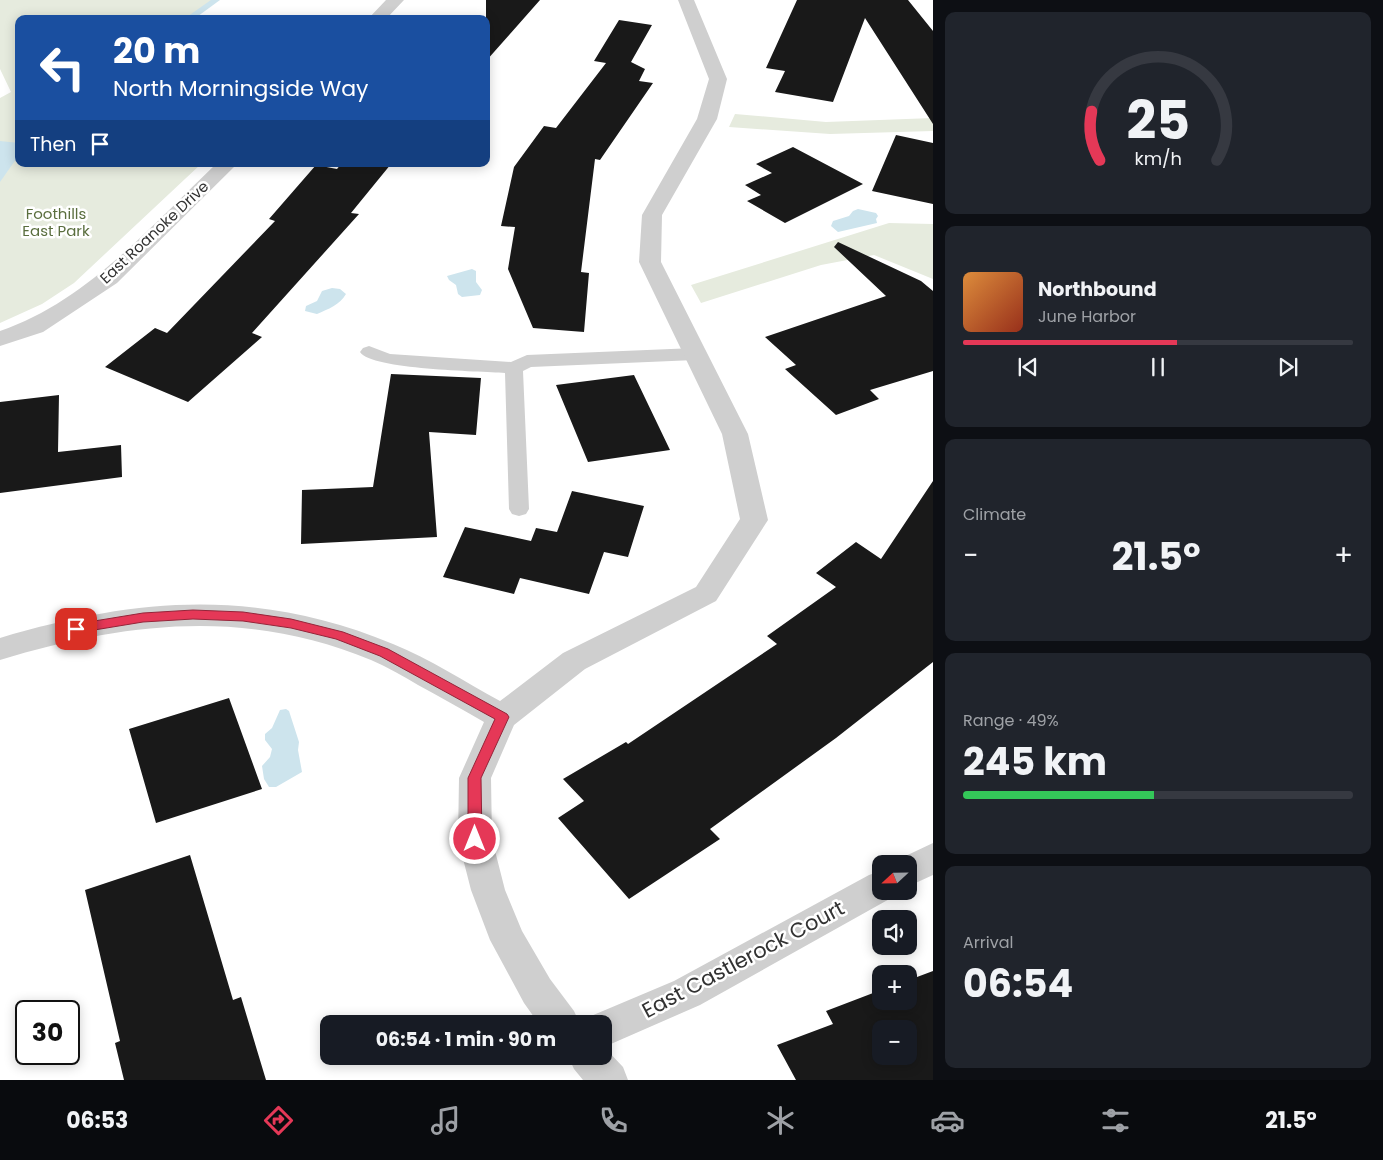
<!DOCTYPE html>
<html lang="en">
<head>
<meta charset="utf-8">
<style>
	:root { --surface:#171b24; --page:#20242c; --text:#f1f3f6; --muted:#9ea1a6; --line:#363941; --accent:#e53857 }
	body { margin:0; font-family:Poppins,sans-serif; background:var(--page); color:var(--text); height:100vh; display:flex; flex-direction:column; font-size:19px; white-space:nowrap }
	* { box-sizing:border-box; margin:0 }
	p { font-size:16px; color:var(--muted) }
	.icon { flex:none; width:28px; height:28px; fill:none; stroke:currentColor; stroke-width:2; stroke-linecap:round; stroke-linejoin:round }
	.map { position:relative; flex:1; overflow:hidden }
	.sheet { display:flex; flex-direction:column; gap:12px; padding:12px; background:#0d0f14; width:450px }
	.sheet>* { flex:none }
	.hud { position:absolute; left:15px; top:15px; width:475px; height:152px; border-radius:10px; box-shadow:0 2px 12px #0003; background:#1a4fa0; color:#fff; overflow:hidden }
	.needle { width:32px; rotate:248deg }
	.controls { position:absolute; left:872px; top:855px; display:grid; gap:10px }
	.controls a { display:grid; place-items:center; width:45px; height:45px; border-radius:10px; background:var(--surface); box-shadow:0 2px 12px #0003; font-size:25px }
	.speed { position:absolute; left:15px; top:1000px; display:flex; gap:10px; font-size:25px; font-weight:700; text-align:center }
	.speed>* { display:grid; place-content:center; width:65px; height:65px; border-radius:50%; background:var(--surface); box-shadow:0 2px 12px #0003; line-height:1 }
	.speed .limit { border:2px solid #111; border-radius:8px; background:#fff; color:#111 }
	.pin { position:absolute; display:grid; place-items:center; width:42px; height:42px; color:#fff; margin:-21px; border-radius:10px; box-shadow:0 2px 8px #0006 }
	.me { position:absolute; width:55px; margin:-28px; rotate:0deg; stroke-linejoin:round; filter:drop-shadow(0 0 4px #0008) }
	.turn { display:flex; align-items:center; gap:18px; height:105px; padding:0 15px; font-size:22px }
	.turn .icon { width:65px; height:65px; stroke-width:2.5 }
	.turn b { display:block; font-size:35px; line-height:42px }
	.then { display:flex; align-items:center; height:48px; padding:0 15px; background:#0003; gap:10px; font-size:19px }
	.big { font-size:38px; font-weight:700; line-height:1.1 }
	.sheet .widget { flex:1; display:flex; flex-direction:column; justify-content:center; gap:8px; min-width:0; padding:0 18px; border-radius:10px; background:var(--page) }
	.sheet .dial { align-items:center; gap:0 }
	.dial svg { height:130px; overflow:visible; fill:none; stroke:var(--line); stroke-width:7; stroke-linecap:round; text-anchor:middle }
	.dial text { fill:var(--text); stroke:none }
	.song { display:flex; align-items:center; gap:15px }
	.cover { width:60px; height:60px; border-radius:8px; background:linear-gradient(135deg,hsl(30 70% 55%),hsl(10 70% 35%)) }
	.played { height:5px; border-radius:2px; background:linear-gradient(90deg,var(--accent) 55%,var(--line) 55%) }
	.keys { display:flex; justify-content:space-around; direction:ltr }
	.heat { display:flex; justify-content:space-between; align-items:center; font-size:28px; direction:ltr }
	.charge { height:8px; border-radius:4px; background:linear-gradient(90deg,#34c759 49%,var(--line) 0) }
	.trip { position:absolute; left:320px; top:1015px; width:292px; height:50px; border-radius:10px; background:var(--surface); box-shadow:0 2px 12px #0003; font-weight:700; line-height:50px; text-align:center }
	.dock { display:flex; height:80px; justify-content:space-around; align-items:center; background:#090b0e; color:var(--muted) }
	.dock .icon { width:35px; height:35px }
	.dock .current { color:var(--accent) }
	.dock b { font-size:22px; color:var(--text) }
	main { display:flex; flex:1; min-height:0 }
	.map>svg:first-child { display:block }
	.green { fill:#e6ebde }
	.water { fill:#cde4ed }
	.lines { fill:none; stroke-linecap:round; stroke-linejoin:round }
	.stream { fill:#cde4ed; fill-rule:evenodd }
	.building { fill:#191919; fill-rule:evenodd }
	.service { fill:#cfcfcf; fill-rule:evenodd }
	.minor { fill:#cfcfcf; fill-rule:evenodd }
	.route { fill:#e53857; stroke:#952439 }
	.labels { text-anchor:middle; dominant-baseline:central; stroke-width:5; stroke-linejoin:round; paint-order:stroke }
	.far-park-label { font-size:15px; fill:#5a6e3e; stroke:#fff }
	.far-street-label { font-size:15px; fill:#323232; stroke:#fff }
	.near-street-label { font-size:21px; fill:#323232; stroke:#fff }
</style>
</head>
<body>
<main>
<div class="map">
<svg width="933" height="1080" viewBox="0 0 933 1080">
	<rect width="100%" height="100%" fill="#fff"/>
	<path class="green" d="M0 0H215L191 19H19V164H201L74 283 42 304 0 323V98L11 92 0 69Z
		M735 114 826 122 933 118V131L830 134 729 127Z
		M889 223 933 224V279L874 255 821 265 701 303 691 285Z"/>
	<path class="water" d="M0 141 19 143V155L0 182Z
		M858 209 876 213 878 216 876 219 877 223 838 232 831 226 833 221 849 216 853 211Z
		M472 269 476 271V282L482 290 480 295 462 297 458 294 456 285 449 280 447 276Z
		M332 288 340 289 346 294C340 305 328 309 317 314L305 311 306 306 317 301 322 291Z
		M286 709 289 711 299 742 298 750 302 772 276 787H269L264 779 262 766 270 757 272 749 265 740V734L272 728 280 710Z"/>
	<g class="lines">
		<path class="stream" d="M211 0H220L194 19H184Z"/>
	</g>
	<path class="building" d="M486 0H540L486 61Z
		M797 0H908L933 31V124L865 18 833 102 775 92 785 71 766 68Z
		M619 20 652 25 631 62 645 69 639 81 653 83 600 160 595 159 581 272 589 273 584 332 533 328 508 269 515 227 501 226 514 167 544 126 556 128 606 63 594 61Z
		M896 135 933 143V204L872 191Z
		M793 147 863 184 785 223 747 201 761 195 745 185 772 173 756 164Z
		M341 164H391L351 213 359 214 252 333 262 337 188 402 105 367 155 328 167 333 275 221 269 219 316 165 337 169Z
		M838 242 921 281 933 291V371L870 390 879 399 836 415 785 369 796 365 765 337 886 296 834 247Z
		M391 374 481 378 476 435 429 432 437 537 301 544 302 490 373 487Z
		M634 375 670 450 588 462 556 385Z
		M59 395 58 452 121 445 122 477 0 493V402Z
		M933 481V662L836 738 710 829 720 839 629 899 558 818 584 801 563 779 626 742 628 744 777 644 767 636 836 587 816 573 856 542 881 559Z
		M572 491 644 506 628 557 604 552 589 594 520 578 514 594 443 577 465 527 531 541 536 528 557 532Z
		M229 698 262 789 156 823 129 729Z
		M190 855 233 1000 241 997 266 1080H124L115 1043 120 1041 85 890Z
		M933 971V1080H796L777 1045 833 1024 826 1011 881 990V1001H909V980ZM881 1029H909V1056H881Z"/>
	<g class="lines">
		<path class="service" d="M369 346 390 354 511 362 527 355 695 348 701 350 704 354 701 358 695 360 531 367 523 371 529 509 526 514 519 516 512 514 509 509 505 373C479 371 372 370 360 352L363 348Z"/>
		<path class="minor" d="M386 0H404L386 19H368Z
			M678 0H694L727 79 717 119 662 215 661 262 748 434 768 520 716 601 585 669 514 725 491 778 492 839 505 890 522 931 550 979 574 1011 580 1024H539L524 1003 490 940 471 890 458 839 459 778 484 722C462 709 440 697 418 685 403 676 387 667 371 660 246 608 126 622 0 660V638C138 597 257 588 393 644 430 659 465 682 500 701L563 653 696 587 740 519 722 434 639 262 642 215 697 119 709 79Z
			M216 164H237L117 283 43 332 0 346V331C86 302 152 225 216 164Z
			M933 843V875L909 886V864H895L897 860Z
			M881 871V891H896L893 897 700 1005 604 1047 623 1067 628 1080H583L574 1069 568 1056H604V1024H588L591 1016 674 981 869 875Z"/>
	</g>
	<path class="route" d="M193 610 243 612 291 619 343 632 388 649 507 714 509 717 481 778 482 839 480 844 475 845 470 844 468 839V778L495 719 380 656 336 639 291 628 243 621 193 619 143 622 76 633 71 632 70 629 71 626 76 624 143 613Z"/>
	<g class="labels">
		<g class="far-park-label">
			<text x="56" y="213">Foothills<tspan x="56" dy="17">East Park</tspan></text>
		</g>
		<g class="far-street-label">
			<text transform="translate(154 232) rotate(-43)">East Roanoke Drive</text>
		</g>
		<g class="near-street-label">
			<text transform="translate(743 959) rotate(-28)">East Castlerock Court</text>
		</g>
	</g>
</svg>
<div class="controls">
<a><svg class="needle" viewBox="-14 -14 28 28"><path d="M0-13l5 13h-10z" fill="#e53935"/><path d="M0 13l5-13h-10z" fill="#9ea1a6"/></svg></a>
<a><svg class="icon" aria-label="sound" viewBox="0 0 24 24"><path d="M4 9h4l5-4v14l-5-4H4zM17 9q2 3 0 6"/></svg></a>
<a>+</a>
<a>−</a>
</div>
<div class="speed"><div class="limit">30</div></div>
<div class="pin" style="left:76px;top:629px;background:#d93025"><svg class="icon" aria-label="arrive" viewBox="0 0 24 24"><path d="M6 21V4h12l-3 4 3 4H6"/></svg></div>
<svg class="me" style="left:475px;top:839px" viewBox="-20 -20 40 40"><circle r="17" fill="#e53857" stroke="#fff" stroke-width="3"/><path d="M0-11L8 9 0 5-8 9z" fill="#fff"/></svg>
<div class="trip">06:54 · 1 min · 90 m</div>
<div class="hud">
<div class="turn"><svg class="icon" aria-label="left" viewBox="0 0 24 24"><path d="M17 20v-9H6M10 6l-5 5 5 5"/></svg><div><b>20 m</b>North Morningside Way</div></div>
<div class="then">Then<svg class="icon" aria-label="arrive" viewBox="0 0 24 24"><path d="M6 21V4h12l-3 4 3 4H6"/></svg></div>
</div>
</div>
<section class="sheet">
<div class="widget dial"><svg viewBox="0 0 100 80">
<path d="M14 69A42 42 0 1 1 86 69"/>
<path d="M14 69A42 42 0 0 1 9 39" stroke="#e53857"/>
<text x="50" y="56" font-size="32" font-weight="700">25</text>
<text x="50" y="72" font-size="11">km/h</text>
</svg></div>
<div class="widget">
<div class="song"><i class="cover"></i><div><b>Northbound</b><p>June Harbor</p></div></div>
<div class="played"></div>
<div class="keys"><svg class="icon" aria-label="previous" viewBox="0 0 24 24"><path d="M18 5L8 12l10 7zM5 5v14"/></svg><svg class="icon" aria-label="pause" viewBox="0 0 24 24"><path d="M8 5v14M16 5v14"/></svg><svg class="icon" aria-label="next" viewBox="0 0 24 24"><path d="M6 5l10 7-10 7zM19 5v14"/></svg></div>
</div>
<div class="widget"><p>Climate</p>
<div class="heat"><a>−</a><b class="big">21.5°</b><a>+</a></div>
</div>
<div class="widget"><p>Range · 49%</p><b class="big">245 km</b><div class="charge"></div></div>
<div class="widget"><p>Arrival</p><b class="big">06:54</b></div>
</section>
</main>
<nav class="dock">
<b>06:53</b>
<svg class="icon current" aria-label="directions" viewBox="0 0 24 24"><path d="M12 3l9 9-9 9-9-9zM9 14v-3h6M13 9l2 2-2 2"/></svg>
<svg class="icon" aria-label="music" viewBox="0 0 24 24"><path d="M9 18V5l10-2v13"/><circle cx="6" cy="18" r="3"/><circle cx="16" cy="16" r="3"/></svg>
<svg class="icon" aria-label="phone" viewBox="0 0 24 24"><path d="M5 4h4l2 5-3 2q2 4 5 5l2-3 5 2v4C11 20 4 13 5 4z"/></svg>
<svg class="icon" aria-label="climate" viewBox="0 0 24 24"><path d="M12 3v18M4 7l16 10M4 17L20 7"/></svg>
<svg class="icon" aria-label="car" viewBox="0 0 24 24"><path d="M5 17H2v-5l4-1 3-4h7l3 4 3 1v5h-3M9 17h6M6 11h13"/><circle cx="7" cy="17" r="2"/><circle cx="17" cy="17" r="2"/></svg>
<svg class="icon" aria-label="filters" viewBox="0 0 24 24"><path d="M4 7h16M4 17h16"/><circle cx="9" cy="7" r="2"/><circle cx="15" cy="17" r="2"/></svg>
<b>21.5°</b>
</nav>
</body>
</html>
